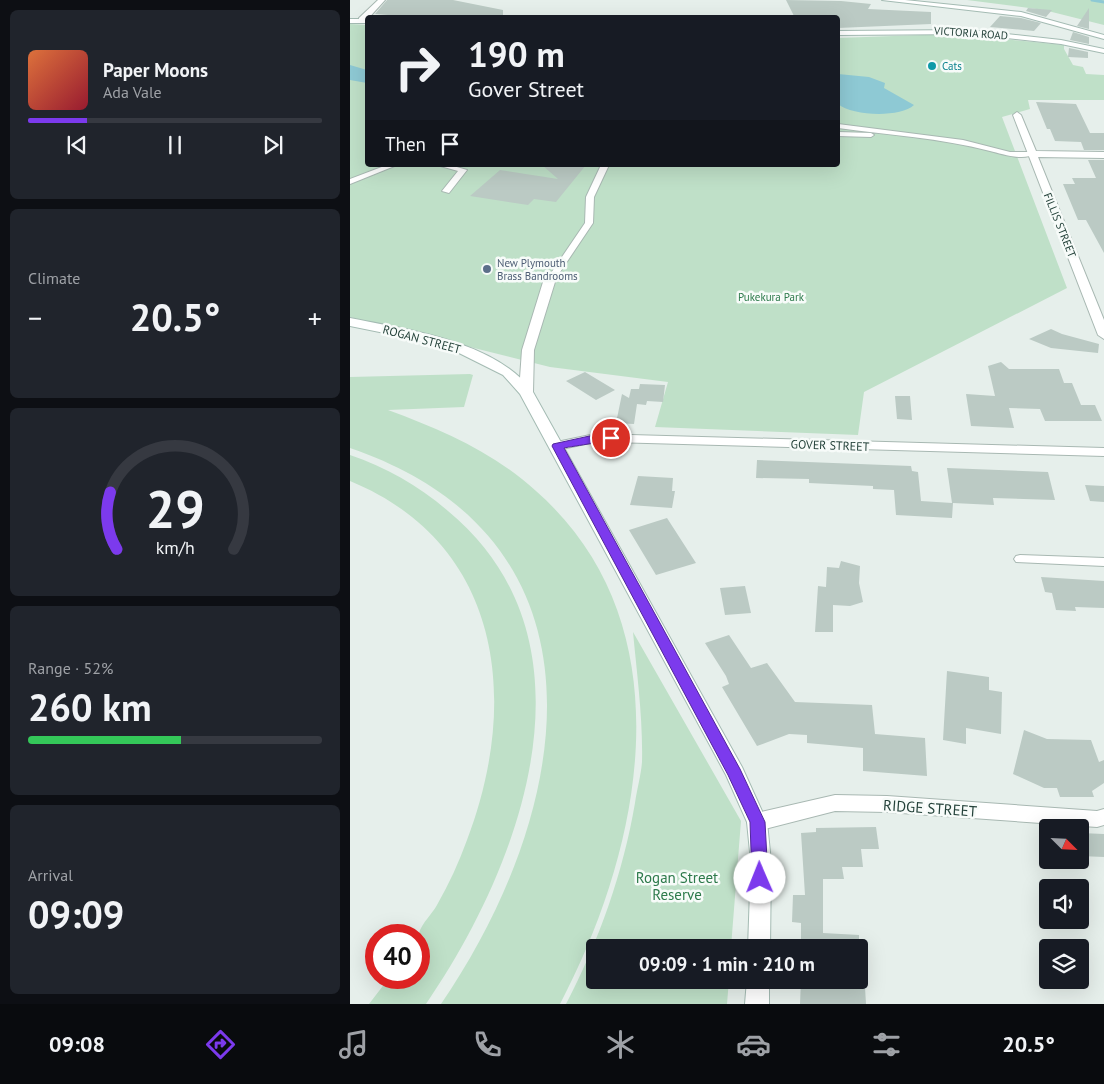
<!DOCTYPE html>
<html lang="en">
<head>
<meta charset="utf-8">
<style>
	:root { --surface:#171b24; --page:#20242c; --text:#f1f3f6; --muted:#9ea1a6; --line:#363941; --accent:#7c3aed }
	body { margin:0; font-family:"PT Sans",sans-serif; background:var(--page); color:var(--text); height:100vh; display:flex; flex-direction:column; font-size:19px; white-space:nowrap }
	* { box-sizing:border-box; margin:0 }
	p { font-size:16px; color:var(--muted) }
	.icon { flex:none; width:28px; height:28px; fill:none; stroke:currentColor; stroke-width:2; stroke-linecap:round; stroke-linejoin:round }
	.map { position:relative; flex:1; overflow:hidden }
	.side { display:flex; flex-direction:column; gap:10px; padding:10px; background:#0d0f14; width:350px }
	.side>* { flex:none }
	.guide { position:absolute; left:15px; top:15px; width:475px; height:152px; border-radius:5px; box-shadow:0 5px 20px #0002; background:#171b24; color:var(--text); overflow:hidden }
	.needle { width:32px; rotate:114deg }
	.tools { position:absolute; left:689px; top:819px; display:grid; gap:10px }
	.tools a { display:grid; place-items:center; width:50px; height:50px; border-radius:5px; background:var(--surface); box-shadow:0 5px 20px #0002; font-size:25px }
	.speed { position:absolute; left:15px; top:924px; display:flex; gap:10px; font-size:25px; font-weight:700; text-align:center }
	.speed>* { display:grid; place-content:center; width:65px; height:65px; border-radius:50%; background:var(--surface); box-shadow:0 5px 20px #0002; line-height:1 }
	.speed .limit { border:8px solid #d22; background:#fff; color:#111 }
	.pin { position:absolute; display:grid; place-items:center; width:42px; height:42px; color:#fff; margin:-21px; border:2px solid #fff; border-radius:50%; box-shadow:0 1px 5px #0007 }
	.me { position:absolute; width:55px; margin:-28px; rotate:359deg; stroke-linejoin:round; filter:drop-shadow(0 0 4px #0008) }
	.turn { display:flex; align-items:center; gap:18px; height:105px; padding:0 20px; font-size:22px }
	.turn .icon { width:65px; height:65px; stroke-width:2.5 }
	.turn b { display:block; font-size:35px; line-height:42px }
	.then { display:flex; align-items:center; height:48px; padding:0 20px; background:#0003; gap:10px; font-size:19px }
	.big { font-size:38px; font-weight:800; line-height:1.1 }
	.side .tile { flex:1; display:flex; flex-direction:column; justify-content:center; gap:8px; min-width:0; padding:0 18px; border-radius:8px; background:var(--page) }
	.side .dial { align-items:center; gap:0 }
	.dial svg { height:130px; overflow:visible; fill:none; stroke:var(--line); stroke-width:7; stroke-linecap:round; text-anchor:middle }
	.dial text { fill:var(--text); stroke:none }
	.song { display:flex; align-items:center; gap:15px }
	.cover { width:60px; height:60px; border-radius:8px; background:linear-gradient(135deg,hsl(20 70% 55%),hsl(350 70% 35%)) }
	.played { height:5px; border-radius:2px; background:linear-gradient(90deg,var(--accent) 20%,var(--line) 20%) }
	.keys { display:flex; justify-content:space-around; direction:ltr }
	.heat { display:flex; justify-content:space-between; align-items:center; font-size:28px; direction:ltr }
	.charge { height:8px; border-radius:4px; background:linear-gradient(90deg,#34c759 52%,var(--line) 0) }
	.trip { position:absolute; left:236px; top:939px; width:282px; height:50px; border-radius:5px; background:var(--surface); box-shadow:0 5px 20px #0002; font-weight:800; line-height:50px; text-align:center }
	.tab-bar { display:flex; height:80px; justify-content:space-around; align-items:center; background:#090b0e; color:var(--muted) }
	.tab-bar .icon { width:35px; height:35px }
	.tab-bar .selected { color:var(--accent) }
	.tab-bar b { font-size:22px; color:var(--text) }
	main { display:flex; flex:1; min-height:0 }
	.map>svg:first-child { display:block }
	.green { fill:#bfe0c8 }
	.water { fill:#8ec9d4 }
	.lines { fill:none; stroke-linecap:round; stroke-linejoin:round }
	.stream { stroke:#8ec9d4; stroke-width:3 }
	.building { fill:#bbcac4 }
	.lane-casing { stroke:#a8b8b2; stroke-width:2 }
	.street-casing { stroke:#a8b8b2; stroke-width:2 }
	.secondary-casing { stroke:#a4bbb3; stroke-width:2 }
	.lane { fill:#fff; fill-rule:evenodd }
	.street { fill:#fff; fill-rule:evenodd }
	.secondary { fill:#fff; fill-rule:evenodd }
	.route { fill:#7c3aed; stroke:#51269a }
	.culture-dot { fill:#0f9aa8; stroke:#f7fbf9; stroke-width:2 }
	.service-dot { fill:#5c6f8a; stroke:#f7fbf9; stroke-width:2 }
	.labels { text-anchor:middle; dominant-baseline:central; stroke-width:5; stroke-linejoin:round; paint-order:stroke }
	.far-street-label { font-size:11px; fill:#24423a; stroke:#f7fbf9 }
	.far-culture-label { font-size:11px; fill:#0d838f; stroke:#f7fbf9; text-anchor:start }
	.far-service-label { font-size:11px; fill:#4e5e75; stroke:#f7fbf9; text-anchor:start }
	.far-park-label { font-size:11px; fill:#2d7a4b; stroke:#f7fbf9 }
	.street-label { font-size:12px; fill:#24423a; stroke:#f7fbf9 }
	.near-street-label { font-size:15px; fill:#24423a; stroke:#f7fbf9 }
	.near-park-label { font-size:15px; fill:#2d7a4b; stroke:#f7fbf9 }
</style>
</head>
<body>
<main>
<section class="side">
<div class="tile">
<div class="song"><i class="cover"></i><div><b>Paper Moons</b><p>Ada Vale</p></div></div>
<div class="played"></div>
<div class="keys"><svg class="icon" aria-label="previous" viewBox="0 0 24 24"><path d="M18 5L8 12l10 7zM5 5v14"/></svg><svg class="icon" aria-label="pause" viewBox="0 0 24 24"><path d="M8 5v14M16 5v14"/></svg><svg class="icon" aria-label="next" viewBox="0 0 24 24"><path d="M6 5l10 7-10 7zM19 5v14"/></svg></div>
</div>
<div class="tile"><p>Climate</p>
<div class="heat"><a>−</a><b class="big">20.5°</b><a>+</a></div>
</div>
<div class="tile dial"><svg viewBox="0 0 100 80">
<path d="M14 69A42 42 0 1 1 86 69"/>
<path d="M14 69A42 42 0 0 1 10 34" stroke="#7c3aed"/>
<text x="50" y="56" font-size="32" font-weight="700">29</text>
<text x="50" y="72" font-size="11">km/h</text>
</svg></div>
<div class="tile"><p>Range · 52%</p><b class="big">260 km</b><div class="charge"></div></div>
<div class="tile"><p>Arrival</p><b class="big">09:09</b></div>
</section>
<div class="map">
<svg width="754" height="1004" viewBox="0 0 754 1004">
	<rect width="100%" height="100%" fill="#e6efeb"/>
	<path class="green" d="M617 0H754V25L694 10Z
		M0 24 17 25 18 165H488V38L600 34 714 45V49L723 65 733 67 736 74 754 75V100H678L680 109 652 117 717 288 514 392 508 435 305 427 318 382 200 367 0 317Z
		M120 374 123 375 114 407 38 410C92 430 143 452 186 491 338 625 293 846 210 1004H91C222 813 272 541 0 448V377Z
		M0 455C36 467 69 486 98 511 255 641 172 864 76 1004H19L39 978H69C69 967 66 941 69 933 72 923 82 914 87 905 99 884 109 862 117 840 170 701 153 544 0 481Z
		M283 632 391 821 381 947 245 948V980H379L377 1004H216C249 941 273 873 285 803 287 789 291 775 292 762 293 718 287 675 283 632Z"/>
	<path class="water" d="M0 65 17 70V83L0 80Z
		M488 74 519 77 535 83 534 88 564 105C550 118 502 116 488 104Z"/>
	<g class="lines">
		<path class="stream" d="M742 0 754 2"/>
	</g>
	<path class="building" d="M37 0H103L153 10V18H76L25 14Z
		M436 0 491 1 521 4 518 9 581 12V24L488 28V18L444 16Z
		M678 8 702 10 696 17 676 11Z
		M739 8V29L727 26Z
		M650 16 671 18 691 23 684 31 640 27Z
		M723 32 739 37V44L720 40Z
		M719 48 738 52V58L718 57Z
		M686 102 726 104 740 133H754V150H734L731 142 705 141 700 129H697Z
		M738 160H754V253L736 220H728L713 184H725L722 178H746Z
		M192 165H236L206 202 184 199 178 205 120 196 150 170 208 179Z
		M701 329 712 334 749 344 748 353 701 348 679 339Z
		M651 362 659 369H709L714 383H722L731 405H745L752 421H695L690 409 659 408 664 428 621 426 616 394 645 396 638 366Z
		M235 372 265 390 246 400 216 381Z
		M290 384 315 385 313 402 297 401 296 405 287 404 284 424 266 423 272 394 279 398 281 389H289Z
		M545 396H560L562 420 547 419Z
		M407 460 561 466 562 471 568 472 571 501 602 503 597 468 698 472 705 500 643 498 644 505 603 503 602 518 546 515 544 490 523 489V486L459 483V479L406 478Z
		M288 476 323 478 322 491H325L322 508 280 505Z
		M735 485 754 486V502L740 501Z
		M317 518 346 563 306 575 279 530Z
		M491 561 510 566 509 583 513 602 500 606 483 605V632H465L468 586 476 587 477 567 489 568Z
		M691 577 754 581V608L725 607 726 611 706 610 702 593 695 592Z
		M395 586 401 613 375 615 370 588Z
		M379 635 401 668 417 663 445 702 522 705 525 734 575 738 577 776 513 771V748L457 743V735L439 734 407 746 372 687 379 684 376 676 355 643Z
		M597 671 639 677V690L652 692 651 734 616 728V744L593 740Z
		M674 730 697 739 741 740 749 762 754 760V783L742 791 744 797H710L707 788H694L663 774Z
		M526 827 529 849H511L513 867H492L494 879H473V933L509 935V948H451V923L442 922 443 895H455L451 833 466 832V828Z
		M730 833 754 834V857L730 856Z
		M451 980H504V986L515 987 516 1004H450Z"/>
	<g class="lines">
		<defs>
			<path id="lane" d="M488 124 613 140 660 152H681L685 154C673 161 652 154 640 151 590 138 539 135 488 128Z
				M488 132 521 133 524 135 521 137 488 136Z
				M37 165H47L0 184V179Z
				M87 165H100L117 170 99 193 92 191 108 171Z
				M251 165H259L244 197 243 223 202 284H196L195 282 235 223 236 197Z
				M670 555 754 558V566L666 562 664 559 666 556Z"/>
			<path id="street" d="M28 0H35L15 22H9V18Z
				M667 112 671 115 686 151 754 152V158L688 157 754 320V339L748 335 663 115Z
				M199 279 205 282 184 350 183 392 176 396 169 392 172 350 193 282Z
				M245 434 754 448V456L261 442H245L207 450 200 446 202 443Z
				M485 795 537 796 747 811 754 809V825L747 827 537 812 485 811 407 831 400 828 397 822 400 816 407 813Z"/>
			<path id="secondary" d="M532 0H555L671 12 754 35V39L671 16Z
				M0 19H18V23H0Z
				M619 30 711 40 754 49V53L711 44 619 34 488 35V31Z
				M0 318C58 330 146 341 183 392L392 767 417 822 421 862 420 948H398L401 862 397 822 376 775 170 394 153 375 109 353 64 339 0 326Z
				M397 980H419V1004H395Z"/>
		</defs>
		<use href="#lane" class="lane-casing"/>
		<use href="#street" class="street-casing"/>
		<use href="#secondary" class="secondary-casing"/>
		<use href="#lane" class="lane"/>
		<use href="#street" class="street"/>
		<use href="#secondary" class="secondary"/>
	</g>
	<path class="route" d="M244 435H261L267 438C263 441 223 446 214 448L390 769 415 822 418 878 416 883 410 886 404 883 402 878 400 822 378 775 202 446 203 444Z"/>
	<circle class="culture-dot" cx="582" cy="66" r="5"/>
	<circle class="service-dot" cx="137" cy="269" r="5"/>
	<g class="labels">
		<g class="far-street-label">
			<text transform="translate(621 33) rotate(4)">VICTORIA ROAD</text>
			<text transform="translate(710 225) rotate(68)">FILLIS STREET</text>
		</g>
		<g class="far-culture-label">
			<text x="592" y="66">Cats</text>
		</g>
		<g class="far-service-label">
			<text x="147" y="263">New Plymouth<tspan x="147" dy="13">Brass Bandrooms</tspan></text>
		</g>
		<g class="far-park-label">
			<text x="421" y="297">Pukekura Park</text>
		</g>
		<g class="street-label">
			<text transform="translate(72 339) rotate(15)">ROGAN STREET</text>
			<text transform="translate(480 445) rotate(2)">GOVER STREET</text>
		</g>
		<g class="near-street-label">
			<text transform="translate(580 808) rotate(4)">RIDGE STREET</text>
		</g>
		<g class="near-park-label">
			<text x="327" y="877">Rogan Street<tspan x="327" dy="17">Reserve</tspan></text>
		</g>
	</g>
</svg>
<div class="tools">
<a><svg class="needle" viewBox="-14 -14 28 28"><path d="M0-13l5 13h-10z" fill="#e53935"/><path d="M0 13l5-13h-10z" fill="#9ea1a6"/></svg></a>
<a><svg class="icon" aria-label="sound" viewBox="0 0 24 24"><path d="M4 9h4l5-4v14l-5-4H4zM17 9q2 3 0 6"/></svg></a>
<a><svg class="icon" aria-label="layers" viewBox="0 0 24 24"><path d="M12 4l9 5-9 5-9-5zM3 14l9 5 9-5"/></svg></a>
</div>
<div class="speed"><div class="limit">40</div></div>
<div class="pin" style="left:261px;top:438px;background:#d93025"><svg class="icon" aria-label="arrive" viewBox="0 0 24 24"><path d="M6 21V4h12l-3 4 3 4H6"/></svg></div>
<svg class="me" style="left:410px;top:878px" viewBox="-20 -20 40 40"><circle r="19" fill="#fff"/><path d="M0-13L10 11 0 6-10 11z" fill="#7c3aed"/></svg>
<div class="trip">09:09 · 1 min · 210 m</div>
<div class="guide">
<div class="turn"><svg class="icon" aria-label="right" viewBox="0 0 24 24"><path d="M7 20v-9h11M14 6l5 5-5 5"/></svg><div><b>190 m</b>Gover Street</div></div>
<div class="then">Then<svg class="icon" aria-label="arrive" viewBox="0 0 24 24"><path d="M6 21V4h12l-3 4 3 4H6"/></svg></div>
</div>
</div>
</main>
<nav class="tab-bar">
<b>09:08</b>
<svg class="icon selected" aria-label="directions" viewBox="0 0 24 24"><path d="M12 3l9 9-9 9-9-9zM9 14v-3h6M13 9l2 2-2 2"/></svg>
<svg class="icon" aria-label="music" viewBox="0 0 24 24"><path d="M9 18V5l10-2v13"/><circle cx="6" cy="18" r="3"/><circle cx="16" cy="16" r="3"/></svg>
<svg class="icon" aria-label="phone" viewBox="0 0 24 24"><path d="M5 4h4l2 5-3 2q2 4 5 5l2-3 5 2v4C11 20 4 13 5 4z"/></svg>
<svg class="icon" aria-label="climate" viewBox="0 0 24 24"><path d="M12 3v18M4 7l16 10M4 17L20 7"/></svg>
<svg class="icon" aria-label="car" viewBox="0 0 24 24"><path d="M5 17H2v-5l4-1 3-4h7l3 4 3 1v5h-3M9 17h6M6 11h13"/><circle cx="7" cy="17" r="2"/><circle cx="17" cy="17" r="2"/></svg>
<svg class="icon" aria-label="filters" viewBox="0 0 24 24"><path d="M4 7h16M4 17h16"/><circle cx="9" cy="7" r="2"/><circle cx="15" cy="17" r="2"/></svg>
<b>20.5°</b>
</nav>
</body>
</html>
